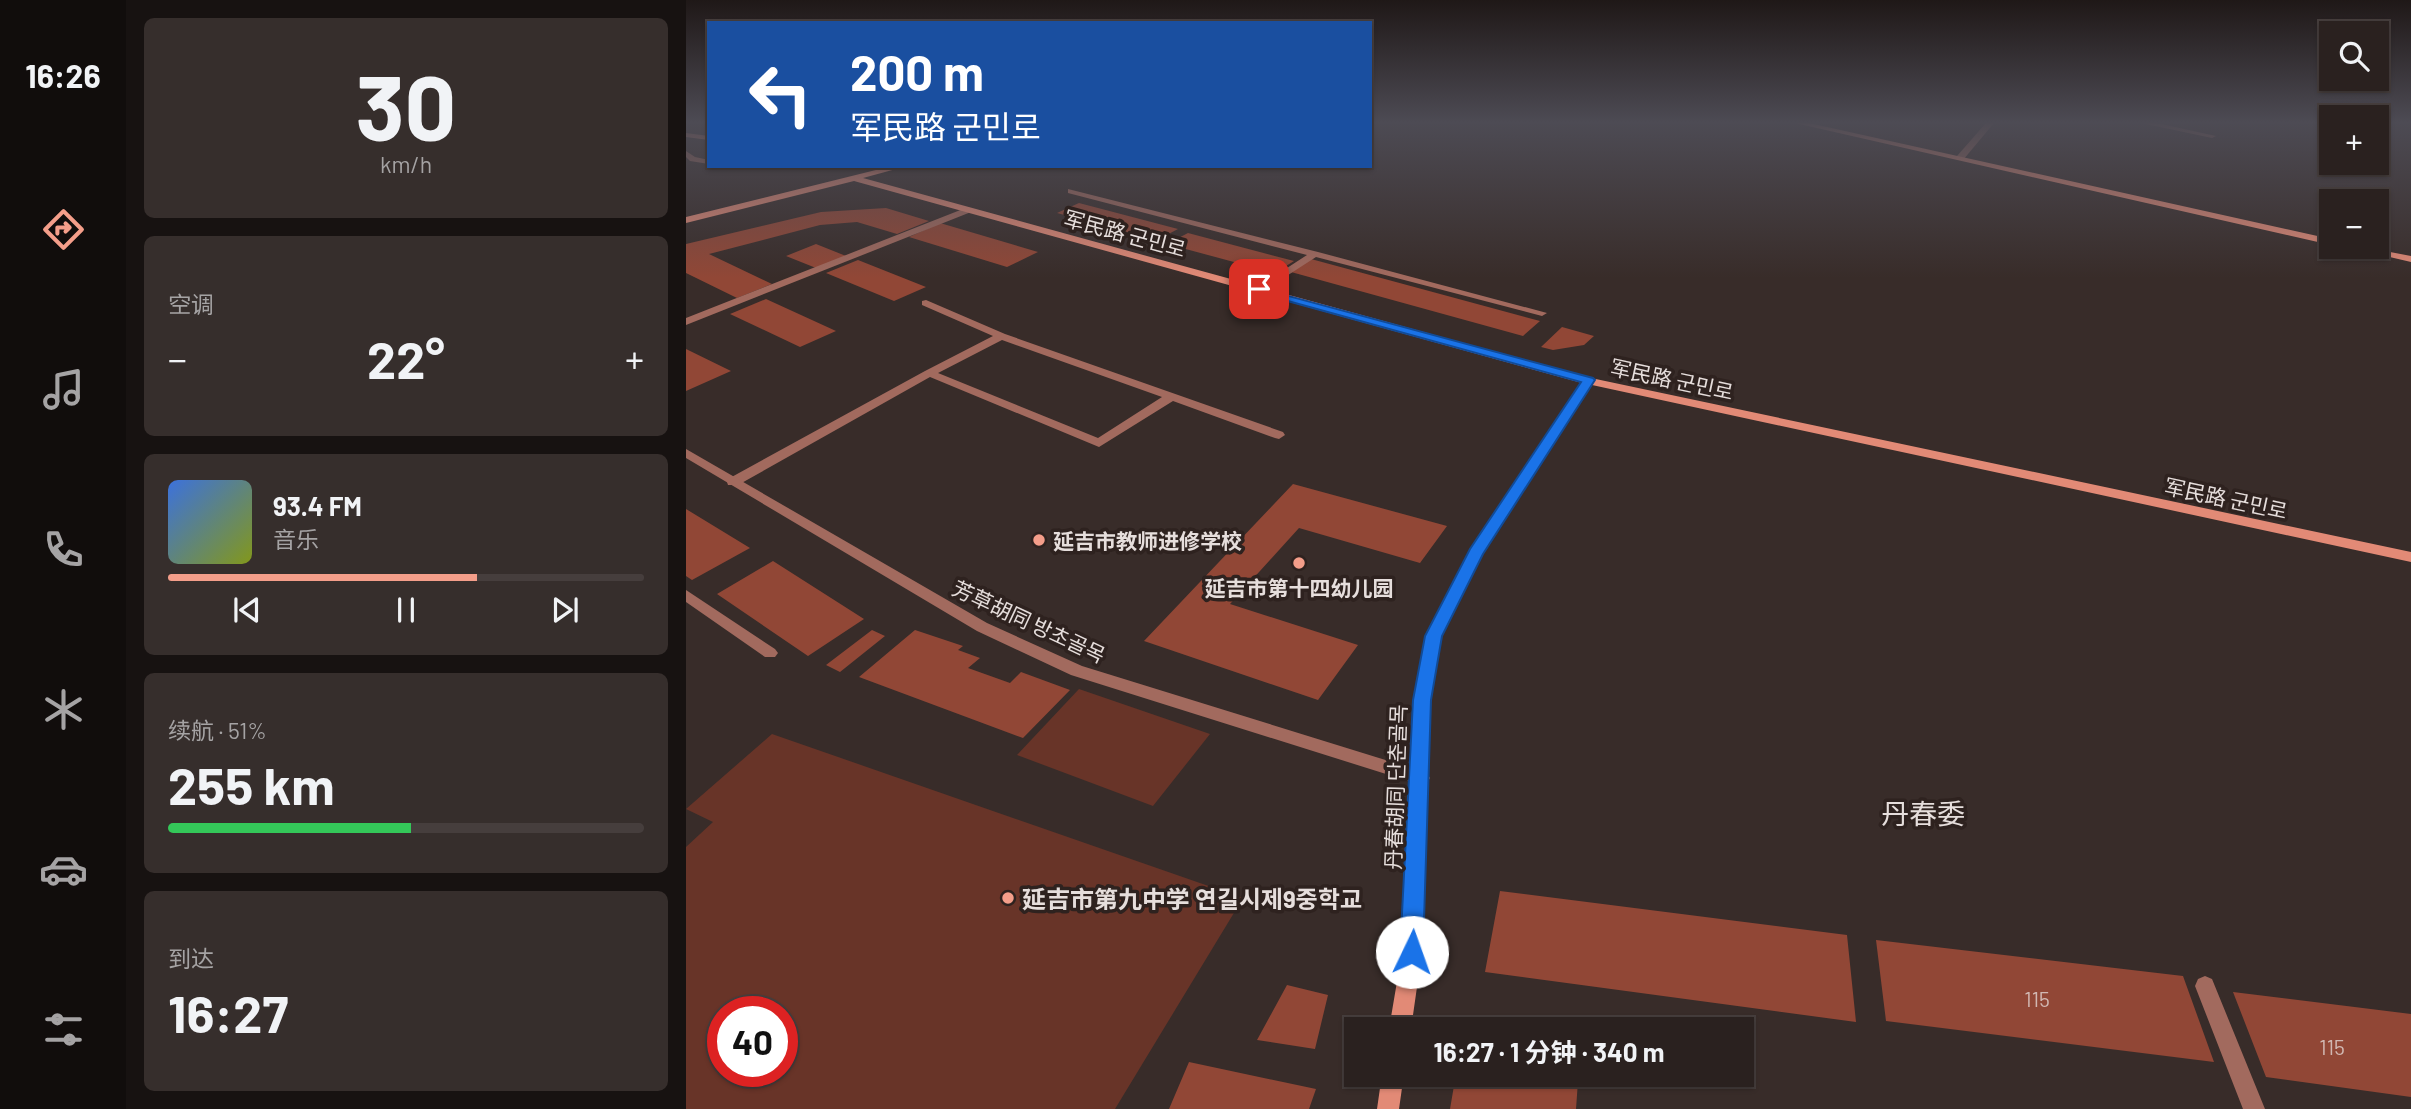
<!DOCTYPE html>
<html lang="zh">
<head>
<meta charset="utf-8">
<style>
	:root { --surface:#2a211f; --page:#362e2c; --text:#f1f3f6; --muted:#a5a3a4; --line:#463e3d; --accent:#f49e8a }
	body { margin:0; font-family:Barlow,"Noto Sans SC","Noto Sans KR",sans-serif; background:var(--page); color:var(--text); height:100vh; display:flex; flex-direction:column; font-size:26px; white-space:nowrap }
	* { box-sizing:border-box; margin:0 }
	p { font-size:23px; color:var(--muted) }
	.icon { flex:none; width:38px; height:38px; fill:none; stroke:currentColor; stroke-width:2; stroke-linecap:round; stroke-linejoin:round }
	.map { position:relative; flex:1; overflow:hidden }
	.side { display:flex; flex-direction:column; gap:18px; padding:18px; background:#171211; width:560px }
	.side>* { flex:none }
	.banner { position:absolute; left:21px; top:21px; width:665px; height:147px; border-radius:0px; box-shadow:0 2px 5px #0004,0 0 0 2px var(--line); background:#1a4fa0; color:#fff; overflow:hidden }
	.controls { position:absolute; left:1633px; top:21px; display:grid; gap:14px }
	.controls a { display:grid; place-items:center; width:70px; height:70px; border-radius:0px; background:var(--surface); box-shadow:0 2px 5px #0004,0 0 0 2px var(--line); font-size:35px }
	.speed { position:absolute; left:21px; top:996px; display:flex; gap:14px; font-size:35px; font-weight:700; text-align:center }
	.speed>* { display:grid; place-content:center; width:91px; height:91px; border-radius:50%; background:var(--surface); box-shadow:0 2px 5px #0004,0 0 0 2px var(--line); line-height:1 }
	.speed .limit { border:10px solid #d22; background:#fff; color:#111 }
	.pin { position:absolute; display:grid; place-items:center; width:60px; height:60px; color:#fff; margin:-30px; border-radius:14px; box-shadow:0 4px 10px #0006 }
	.me { position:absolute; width:77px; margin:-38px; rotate:3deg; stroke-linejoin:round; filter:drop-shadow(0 0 5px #0008) }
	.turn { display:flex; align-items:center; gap:24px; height:147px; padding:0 28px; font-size:32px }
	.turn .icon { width:91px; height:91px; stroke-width:2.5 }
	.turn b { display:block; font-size:49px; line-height:60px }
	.big { font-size:52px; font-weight:700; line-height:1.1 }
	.side .widget { flex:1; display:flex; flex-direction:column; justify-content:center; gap:10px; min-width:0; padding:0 24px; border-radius:10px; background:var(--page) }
	.side .dial { align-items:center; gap:0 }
	.dial b { font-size:91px; line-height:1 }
	.song { display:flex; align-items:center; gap:21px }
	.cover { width:84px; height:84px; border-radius:10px; background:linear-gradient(135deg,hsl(220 70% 55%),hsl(70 70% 35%)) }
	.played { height:7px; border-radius:4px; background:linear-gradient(90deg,var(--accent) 65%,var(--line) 65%) }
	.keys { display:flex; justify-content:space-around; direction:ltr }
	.heat { display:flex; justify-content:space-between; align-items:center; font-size:38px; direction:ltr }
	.charge { height:10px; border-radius:5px; background:linear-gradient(90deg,#34c759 51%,var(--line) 0) }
	.trip { position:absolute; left:658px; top:1017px; width:410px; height:70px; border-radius:0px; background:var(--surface); box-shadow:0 2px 5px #0004,0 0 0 2px var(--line); font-weight:700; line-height:70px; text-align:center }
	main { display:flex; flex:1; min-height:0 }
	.tabs { display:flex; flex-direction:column; width:126px; justify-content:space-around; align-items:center; background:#110d0c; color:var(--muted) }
	.tabs .icon { width:49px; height:49px }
	.tabs .on { color:var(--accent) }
	.tabs b { font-size:32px; color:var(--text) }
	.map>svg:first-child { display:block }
	.green { fill:#683428; fill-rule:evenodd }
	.building { fill:#914736 }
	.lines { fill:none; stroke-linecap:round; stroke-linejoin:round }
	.lane { fill:#a26a5e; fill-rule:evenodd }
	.street { fill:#a26a5e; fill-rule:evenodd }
	.secondary { fill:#e28a76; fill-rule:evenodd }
	.route { fill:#1a73e8; stroke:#114b97; stroke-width:2 }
	.poi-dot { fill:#f49e8a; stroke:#2e221f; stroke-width:2.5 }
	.labels { text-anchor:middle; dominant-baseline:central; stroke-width:7; stroke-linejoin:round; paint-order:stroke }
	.street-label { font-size:21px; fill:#e6dedc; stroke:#2e221f }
	.poi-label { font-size:21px; font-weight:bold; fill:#e6dedc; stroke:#2e221f; text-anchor:start }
	.near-number-label { font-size:21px; fill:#d1b8b2 }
	.near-poi-label { font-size:24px; font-weight:bold; fill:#e6dedc; stroke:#2e221f; text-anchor:start }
	.near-neighbourhood-label { font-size:28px; fill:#e6dedc; stroke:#2e221f }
</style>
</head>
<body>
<main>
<nav class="tabs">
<b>16:26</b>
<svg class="icon on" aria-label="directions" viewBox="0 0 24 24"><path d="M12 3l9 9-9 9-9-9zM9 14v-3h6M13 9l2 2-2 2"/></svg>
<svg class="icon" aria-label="music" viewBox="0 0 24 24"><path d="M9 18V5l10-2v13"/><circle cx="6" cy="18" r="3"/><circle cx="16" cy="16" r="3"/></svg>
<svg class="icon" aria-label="phone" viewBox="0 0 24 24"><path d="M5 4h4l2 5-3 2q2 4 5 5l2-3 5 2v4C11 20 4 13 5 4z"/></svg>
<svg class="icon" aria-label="climate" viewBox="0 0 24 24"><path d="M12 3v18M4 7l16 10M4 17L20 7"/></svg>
<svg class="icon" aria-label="car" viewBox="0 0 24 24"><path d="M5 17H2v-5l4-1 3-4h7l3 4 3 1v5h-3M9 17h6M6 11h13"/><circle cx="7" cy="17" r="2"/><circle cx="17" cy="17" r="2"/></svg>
<svg class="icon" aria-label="filters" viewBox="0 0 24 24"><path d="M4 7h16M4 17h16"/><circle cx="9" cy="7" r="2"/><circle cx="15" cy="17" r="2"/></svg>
</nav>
<section class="side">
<div class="widget dial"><b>30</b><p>km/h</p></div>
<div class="widget"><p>空调</p>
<div class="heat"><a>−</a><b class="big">22°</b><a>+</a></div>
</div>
<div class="widget">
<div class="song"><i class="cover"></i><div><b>93.4 FM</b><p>音乐</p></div></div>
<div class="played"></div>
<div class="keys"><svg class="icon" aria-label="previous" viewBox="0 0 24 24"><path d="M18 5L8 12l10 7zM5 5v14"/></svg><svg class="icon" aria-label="pause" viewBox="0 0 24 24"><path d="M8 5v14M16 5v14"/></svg><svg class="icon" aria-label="next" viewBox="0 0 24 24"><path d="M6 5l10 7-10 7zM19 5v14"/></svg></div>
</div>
<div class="widget"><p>续航 · 51%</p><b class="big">255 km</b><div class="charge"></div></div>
<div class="widget"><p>到达</p><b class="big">16:27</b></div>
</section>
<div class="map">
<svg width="1725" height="1109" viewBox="0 0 1725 1109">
	<rect width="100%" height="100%" fill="#382c29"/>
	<path class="green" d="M393 689 524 734 467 806 331 755Z
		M86 734 557 898 429 1109H0V847L27 822 0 809ZM37 1012H96V1071H37Z"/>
	<path class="building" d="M393 203 492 229 471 240 371 213Z
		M200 208 243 221 211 234 171 222 134 225 23 254 86 284 51 298 0 273V244L135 212Z
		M254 223 352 252 321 267 223 237Z
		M502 233 608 261 589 273 481 244Z
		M130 244 160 256 130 268 100 256Z
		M625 259 854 321 837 336 605 272Z
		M172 260 240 287 208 301 140 273Z
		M80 299 150 331 114 347 44 314Z
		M876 327 908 336 898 345 867 350 855 347Z
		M0 349 45 371 0 391Z
		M607 484 761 526 734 563 613 528 544 604 672 645 632 700 458 641Z
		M0 509 64 548 6 580 0 576Z
		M87 561 178 619 122 656 31 594Z
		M186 630 199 636 154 672 140 665Z
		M229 630 277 646 272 650 294 658 282 668 324 683 335 672 384 690 337 738 173 677Z
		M814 891 1161 935 1170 1022 799 972Z
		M1190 940 1497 976 1528 1062 1200 1021Z
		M601 985 642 995 629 1049 571 1040Z
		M1547 992 1725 1014V1097L1580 1077Z
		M503 1062 630 1089 623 1109H483Z
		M770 1074H839L892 1081 890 1109H764Z"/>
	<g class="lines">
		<path class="lane" d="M1300 123H1308L1277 160H1271V156Z
			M1455 123H1471L1530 136 1526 138Z
			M0 151 9 157 23 160V164L4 161 0 157Z
			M39 166H48L44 168Z
			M382 189 632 252 861 313 856 316 630 257 576 292H570V288L621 255 382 193Z
			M282 207 286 210 285 212 0 325V318Z
			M240 300 319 334 597 432 599 435 593 439 589 438 487 401 413 447 244 377 52 485H42L41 482 42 479 239 371 307 336 236 305V301ZM316 340 476 397 412 438 252 373Z
			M0 590 89 649 92 653 89 657H79L0 602Z
			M1519 976 1526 979 1579 1109H1557L1509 986 1512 979Z"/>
		<path class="street" d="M0 449 301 623 396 666 735 771 741 773 744 778 741 783 735 785 385 675 291 631 0 458Z"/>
		<path class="secondary" d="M1109 123H1123L1645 239V245Z
			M0 133 23 136V140L0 137Z
			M206 166H221L177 178 905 378 1725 552V562L906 385 795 554 755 636 744 700 736 952 725 1029H703L716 952 728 700 739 636 784 550 896 383 168 181 0 223V217Z
			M1661 247H1678L1725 256V262Z
			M696 1074H718L713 1109H691Z"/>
	</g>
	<linearGradient id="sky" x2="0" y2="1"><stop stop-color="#1f1817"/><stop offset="0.44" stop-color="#4d4b54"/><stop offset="1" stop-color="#4d4b54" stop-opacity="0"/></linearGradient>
	<rect width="1725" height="278" fill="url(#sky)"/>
	<path class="route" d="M569 287 907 378 909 380 797 554 756 636 745 700 737 952 734 960 726 963 718 960 714 952 727 700 739 636 784 549 895 382 569 292Z"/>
	<g class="poi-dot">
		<circle cx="353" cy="540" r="7"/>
		<circle cx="613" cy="563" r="7"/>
		<circle cx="322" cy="898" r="7"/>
	</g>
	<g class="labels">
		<g class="street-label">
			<text transform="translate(439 233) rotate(15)">军民路 군민로</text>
			<text transform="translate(986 379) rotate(12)">军民路 군민로</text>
			<text transform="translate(1540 498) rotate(12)">军民路 군민로</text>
			<text transform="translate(343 621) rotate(25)">芳草胡同 방초골목</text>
			<text transform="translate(709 787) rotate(-88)">丹春胡同 단춘골목</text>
		</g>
		<g class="poi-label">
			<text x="367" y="540">延吉市教师进修学校</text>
			<text x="613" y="587" text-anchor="middle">延吉市第十四幼儿园</text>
		</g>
		<g class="near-number-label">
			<text x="1351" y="998">115</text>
			<text x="1646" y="1046">115</text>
		</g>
		<g class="near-poi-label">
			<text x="336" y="898">延吉市第九中学 연길시제9중학교</text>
		</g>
		<g class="near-neighbourhood-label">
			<text x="1237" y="813">丹春委</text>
		</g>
	</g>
</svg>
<div class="controls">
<a><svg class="icon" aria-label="search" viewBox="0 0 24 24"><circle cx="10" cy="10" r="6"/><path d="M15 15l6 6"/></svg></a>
<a>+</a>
<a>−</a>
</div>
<div class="speed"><div class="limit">40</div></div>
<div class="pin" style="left:573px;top:289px;background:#d93025"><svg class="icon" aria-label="arrive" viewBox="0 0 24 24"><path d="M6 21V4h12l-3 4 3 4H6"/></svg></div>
<svg class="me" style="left:726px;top:952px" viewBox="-20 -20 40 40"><circle r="19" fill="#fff"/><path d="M0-13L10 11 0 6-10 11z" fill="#1a73e8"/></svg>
<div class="trip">16:27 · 1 分钟 · 340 m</div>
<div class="banner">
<div class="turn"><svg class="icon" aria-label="left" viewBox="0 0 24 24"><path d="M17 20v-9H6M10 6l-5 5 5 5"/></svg><div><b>200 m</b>军民路 군민로</div></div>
</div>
</div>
</main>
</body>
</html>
